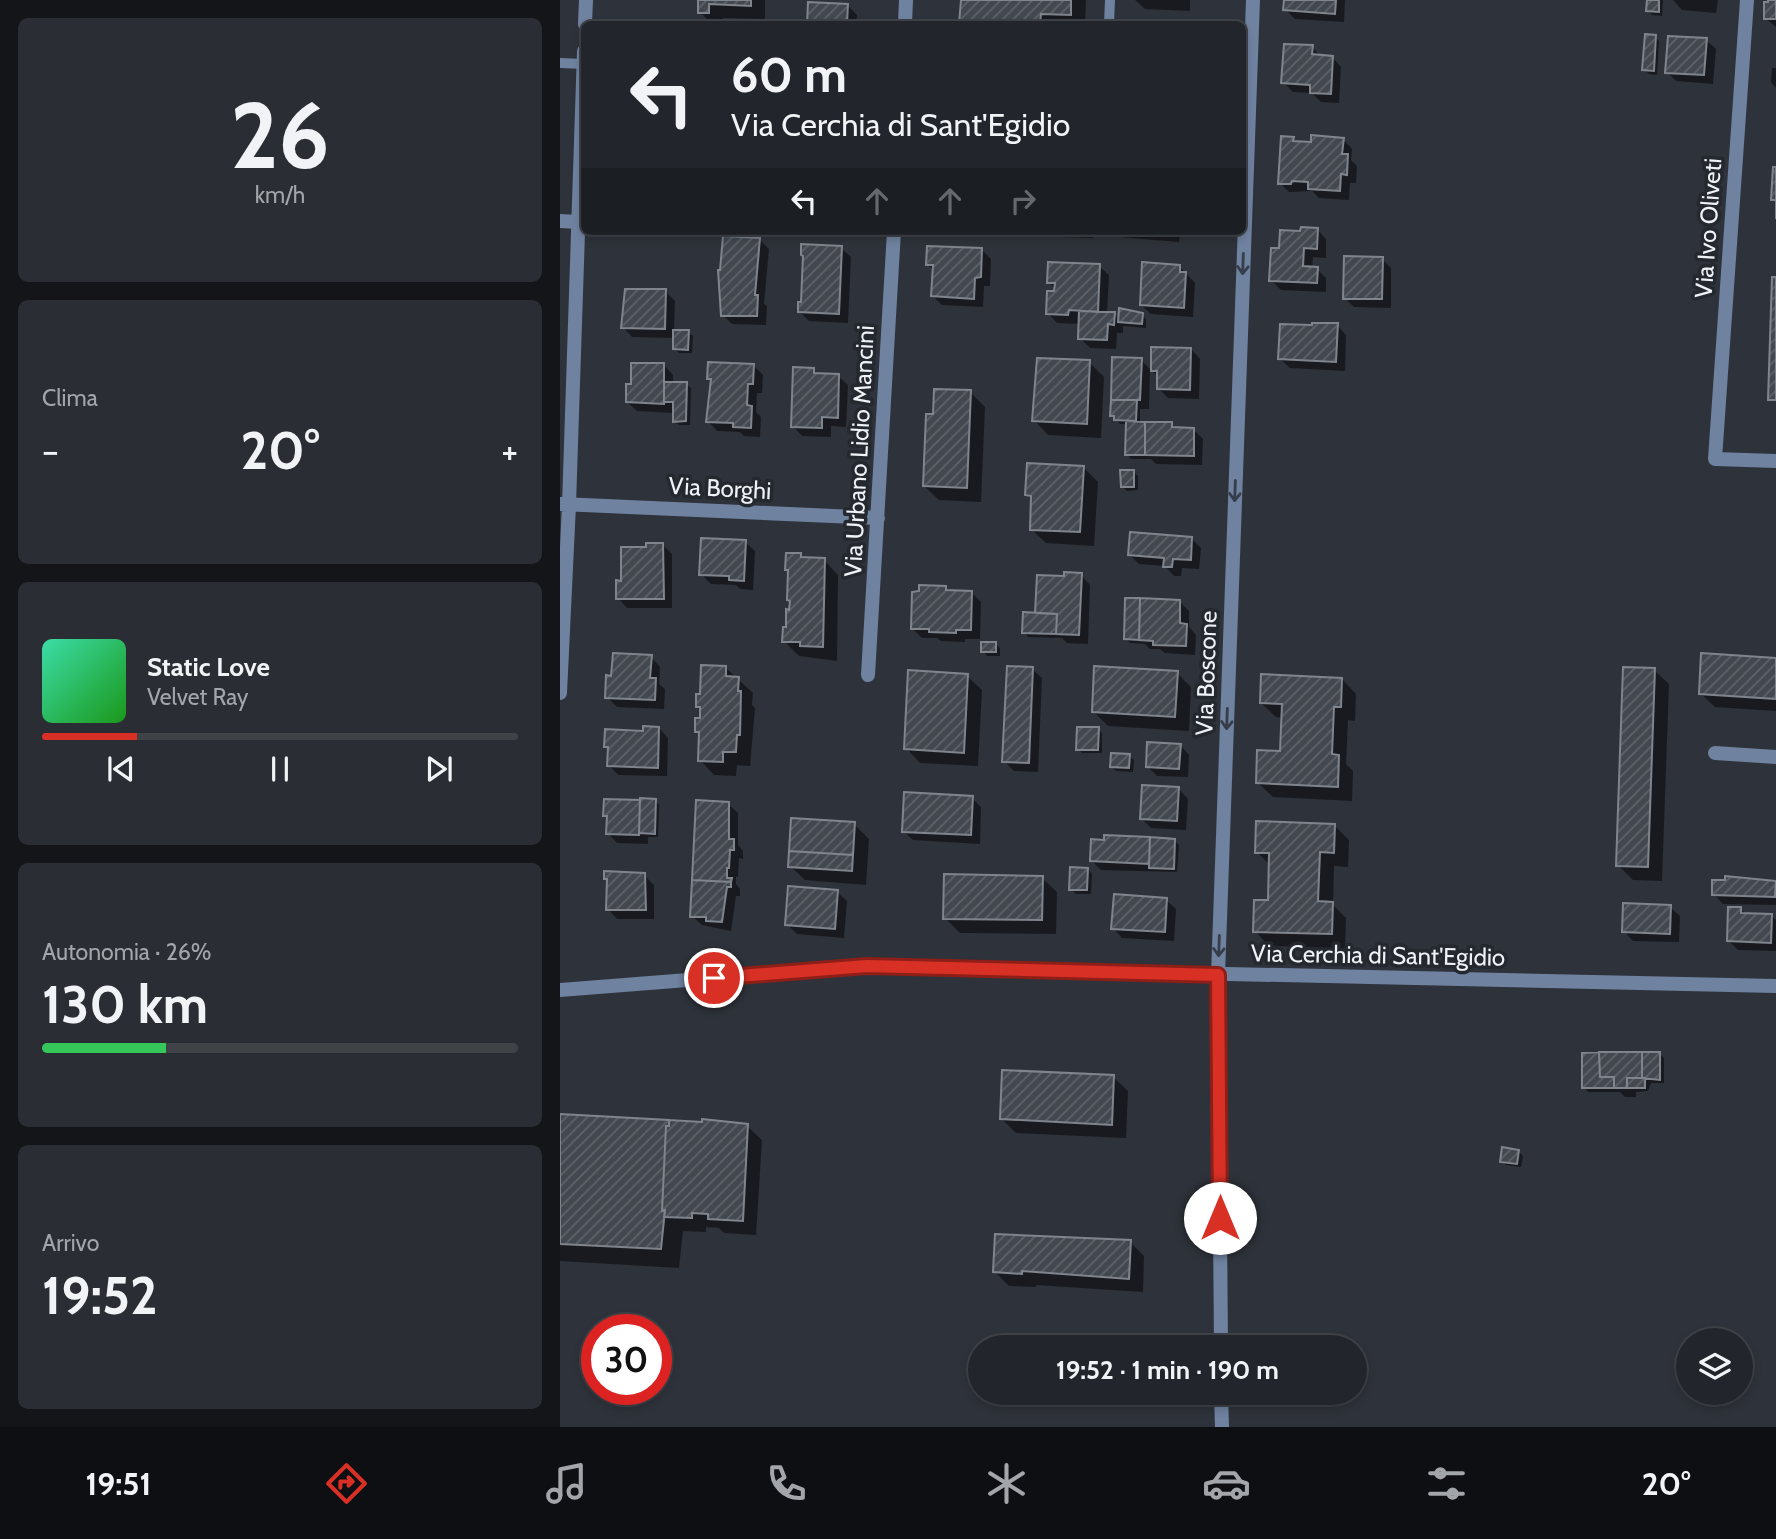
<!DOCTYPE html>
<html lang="it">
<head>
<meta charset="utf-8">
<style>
	:root { --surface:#22262c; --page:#2a2e34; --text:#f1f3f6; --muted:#a2a5a9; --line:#3f4348; --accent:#d93025 }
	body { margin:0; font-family:Cabin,sans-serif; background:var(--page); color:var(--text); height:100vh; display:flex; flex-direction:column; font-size:26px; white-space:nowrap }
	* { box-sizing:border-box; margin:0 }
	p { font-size:23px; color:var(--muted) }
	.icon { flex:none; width:38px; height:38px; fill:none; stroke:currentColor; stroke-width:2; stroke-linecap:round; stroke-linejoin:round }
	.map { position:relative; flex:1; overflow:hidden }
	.details { display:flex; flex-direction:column; gap:18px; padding:18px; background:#131518; width:560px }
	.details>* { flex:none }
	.top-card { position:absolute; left:21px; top:21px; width:665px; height:214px; border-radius:10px; box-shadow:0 4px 10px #0003,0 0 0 2px var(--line); background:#22262c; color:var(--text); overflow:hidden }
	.tools { position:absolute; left:1116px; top:1328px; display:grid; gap:14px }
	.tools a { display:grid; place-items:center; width:77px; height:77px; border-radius:50%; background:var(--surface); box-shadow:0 4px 10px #0003,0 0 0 2px var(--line); font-size:35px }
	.speed { position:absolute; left:21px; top:1314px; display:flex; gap:14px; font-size:35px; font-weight:700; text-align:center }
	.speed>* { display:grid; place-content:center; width:91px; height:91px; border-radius:50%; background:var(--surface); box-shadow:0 4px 10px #0003,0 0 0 2px var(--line); line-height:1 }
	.speed .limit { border:10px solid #d22; background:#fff; color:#111 }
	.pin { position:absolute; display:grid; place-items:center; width:60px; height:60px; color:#fff; margin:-30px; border:4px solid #fff; border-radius:50%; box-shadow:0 2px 7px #0007 }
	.me { position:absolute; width:77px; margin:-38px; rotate:0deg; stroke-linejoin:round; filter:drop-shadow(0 0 5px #0008) }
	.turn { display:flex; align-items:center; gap:24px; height:147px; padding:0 35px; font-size:32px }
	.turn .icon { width:91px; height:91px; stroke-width:2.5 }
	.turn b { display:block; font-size:49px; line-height:60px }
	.lanes { display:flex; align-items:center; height:66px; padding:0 35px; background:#0003; justify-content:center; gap:35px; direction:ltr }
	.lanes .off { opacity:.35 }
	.big { font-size:52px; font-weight:800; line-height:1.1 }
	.details .widget { flex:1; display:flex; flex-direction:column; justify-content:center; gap:10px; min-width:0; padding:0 24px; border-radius:10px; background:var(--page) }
	.details .dial { align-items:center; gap:0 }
	.dial b { font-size:91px; line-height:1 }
	.song { display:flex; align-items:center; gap:21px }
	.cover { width:84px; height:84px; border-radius:10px; background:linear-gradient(135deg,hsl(160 70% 55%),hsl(120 70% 35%)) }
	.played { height:7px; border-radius:4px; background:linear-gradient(90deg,var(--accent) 20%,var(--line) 20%) }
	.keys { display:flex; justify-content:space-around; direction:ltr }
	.heat { display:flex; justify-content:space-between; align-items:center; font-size:38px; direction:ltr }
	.charge { height:10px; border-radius:5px; background:linear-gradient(90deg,#34c759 26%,var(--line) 0) }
	.trip { position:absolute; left:408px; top:1335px; width:399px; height:70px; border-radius:35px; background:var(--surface); box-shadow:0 4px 10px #0003,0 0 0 2px var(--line); font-weight:800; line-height:70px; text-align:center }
	.dock { display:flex; height:112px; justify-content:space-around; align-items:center; background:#0e0f12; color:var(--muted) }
	.dock .icon { width:49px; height:49px }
	.dock .active { color:var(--accent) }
	.dock b { font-size:32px; color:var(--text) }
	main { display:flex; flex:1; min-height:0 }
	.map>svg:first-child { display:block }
	.shadow { fill:#0007 }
	.building { fill:url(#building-hatch); stroke:#7f848d; stroke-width:2 }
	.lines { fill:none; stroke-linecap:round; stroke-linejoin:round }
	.service { stroke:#6f82a0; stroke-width:10 }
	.minor { stroke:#6f82a0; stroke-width:14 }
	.oneway { stroke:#373e4b }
	.route-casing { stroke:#8d1f18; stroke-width:18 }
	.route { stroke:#d93025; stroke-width:12 }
	.labels { text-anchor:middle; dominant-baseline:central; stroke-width:7; stroke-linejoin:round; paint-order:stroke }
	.street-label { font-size:24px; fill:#eff2f7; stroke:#24282f }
</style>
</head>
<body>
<main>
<section class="details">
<div class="widget dial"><b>26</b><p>km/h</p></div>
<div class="widget"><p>Clima</p>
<div class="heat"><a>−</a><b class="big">20°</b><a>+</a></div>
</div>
<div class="widget">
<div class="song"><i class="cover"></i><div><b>Static Love</b><p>Velvet Ray</p></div></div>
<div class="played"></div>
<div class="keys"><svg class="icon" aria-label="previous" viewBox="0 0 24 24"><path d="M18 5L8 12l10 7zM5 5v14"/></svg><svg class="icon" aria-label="pause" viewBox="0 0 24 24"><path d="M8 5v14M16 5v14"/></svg><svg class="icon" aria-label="next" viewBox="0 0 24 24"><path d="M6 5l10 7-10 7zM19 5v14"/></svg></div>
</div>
<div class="widget"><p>Autonomia · 26%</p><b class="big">130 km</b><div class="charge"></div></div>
<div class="widget"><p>Arrivo</p><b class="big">19:52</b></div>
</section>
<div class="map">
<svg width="1216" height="1427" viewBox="0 0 1216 1427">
	<defs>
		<pattern id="building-hatch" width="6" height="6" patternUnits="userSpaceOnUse" patternTransform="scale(1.75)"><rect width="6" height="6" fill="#434850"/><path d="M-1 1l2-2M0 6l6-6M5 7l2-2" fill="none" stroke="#5e636a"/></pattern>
	</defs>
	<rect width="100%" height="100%" fill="#2e323a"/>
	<path class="shadow" d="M140 0H205V19L163 18V24H152L140 12Z
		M402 0H526L525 24H401Z
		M575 0H630V11L585 9Z
		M726 0H785L784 22 735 19 725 9Z
		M1089 0H1103L1102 16 1092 15 1088 11Z
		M1113 0H1158L1156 13 1122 10Z
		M1208 0H1216V27L1205 18Z
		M249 4 287 5 297 15 296 24H249Z
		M1095 37 1099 41 1097 75 1089 74 1084 69Z
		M1146 40 1156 49 1153 84 1116 81 1107 72Z
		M752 47 761 57H772L781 67 779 103 761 102 752 93 733 92 723 82Z
		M1212 68H1216V88L1211 82Z
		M733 139 737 143 752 144 783 139 792 149 791 160 797 166 796 183H790L789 200 759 198 752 191 729 192 720 183Z
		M757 229 766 239V258L753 257 752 269H757L766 278V292L721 290 711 280 721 250 742 233Z
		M495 231H533V238L501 237Z
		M553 231H632V235L620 234 619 242 559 237Z
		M199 239 209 249 204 304 207 306 206 325 172 324 163 315Z
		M281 248 291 257 288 323 249 321 240 312Z
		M422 250 431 259 430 286H424L423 307 382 305 373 296 374 271 368 265Z
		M822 259 831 268V308L794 307 785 298Z
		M539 266 549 275 547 314H554L560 320 582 315 586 319V328L563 326V333H557L556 349 530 348 520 338 521 324 497 323 488 313 496 293V290L489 282Z
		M619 266 635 283 633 317 591 314 581 305Z
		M105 291 115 301 114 331 128 332 133 336 132 353H119L115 349V338L72 337 63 327Z
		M777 325 786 335 785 371 730 368 720 359Z
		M631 349 640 359 639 399 608 398 599 389V377L592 371Z
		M581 360 590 369 589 409H580V423L611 424 616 429H633L643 439 642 465 596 464 591 459H571L567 454V424H560L552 415Z
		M529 362 544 377 541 438 488 435 474 420Z
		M104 365 113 375V384H126L131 388 130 425H119L114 421V413L77 411 67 402 73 386Z
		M193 365 203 375 202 393H197L196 412 201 417 200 437 184 436 180 432 157 431 148 421 152 382 149 378Z
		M254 370 259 375 278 376 288 385 286 427 271 426V437L242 436 233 426Z
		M410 392 425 407 421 502 379 500 364 486 375 416Z
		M523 467 538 482 534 546 486 543 471 529 473 500 467 495Z
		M573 471 578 476V490L567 491 563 487Z
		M632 539 641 548 639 569 622 568 621 576H614L605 566 579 564 570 555Z
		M185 542 195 551 193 590 180 589 176 585 151 584 141 574Z
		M103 545 112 554V608H67L58 598 63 582 88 549Z
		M240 555 245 559 264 560 278 575 277 661 239 656 224 641 228 611 231 612V602L229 600 230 572 227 569Z
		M521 575 530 585 528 644 507 643 502 638 468 637 464 632 505 577Z
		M385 588 390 592 412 593 421 602 420 639H405V642L381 641 377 638H362L352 628Z
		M620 602 629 611V627L636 635 635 655 605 653 600 649H590L585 644 570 643 565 638Z
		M436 644 440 648V656H427L423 651Z
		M91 657 100 667 99 684 105 689 104 709 57 707 47 697 53 678Z
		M1216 660V711L1155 707 1140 693Z
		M166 668 193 693 192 705 195 708 190 766 177 765 176 776 154 775 140 760V735L136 731 141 720V711L137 707 142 695Z
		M472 669 482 678 478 772 454 771 444 761Z
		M1094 670 1109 684 1102 881 1073 880 1058 865Z
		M617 673 631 687 629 731 548 726 534 712Z
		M407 676 422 690 418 766 360 763 346 748Z
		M782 679 796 694 795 721 788 720 786 764 793 771 792 801 713 797 698 783 722 753 723 718 716 717 701 703Z
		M99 728 108 738 107 776 58 775 49 765V750L46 746Z
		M538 729 542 733V753H522L518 749Z
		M620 745 629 755 628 777 597 776 587 766Z
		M569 756 574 760 573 772 556 771 552 767Z
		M619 789 628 799 626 830 591 828 581 818Z
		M412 798 421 807 420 844 353 840 343 831Z
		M95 800 99 805 98 837H88V844L57 843 48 833V820L44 816Z
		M168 804 178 813V845L183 851V859L179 858 178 877 176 876V884L180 889V896H176L171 931 142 925 132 916Z
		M294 824 309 839 306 885 245 880 230 866Z
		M774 825 789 840 788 867 774 866 773 905 786 918 785 948 709 946 695 931 710 902 711 866 697 852Z
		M546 837 614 840 619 845 617 872 541 870 532 861 545 842Z
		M528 869 532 874 531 894H516L511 889Z
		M84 875 94 885V919H57L48 909 49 881 46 878Z
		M482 878 497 892 496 934 400 933 385 918Z
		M1167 878 1216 882V905L1163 904 1154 894 1166 882Z
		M277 892 287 901 284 938 237 934 227 924Z
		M606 900 616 909 614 941 562 938 553 928Z
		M1110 907 1120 916 1119 942 1073 941 1064 931Z
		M1181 909 1186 915H1211L1216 920V951L1178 950 1169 941Z
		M1100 1054 1104 1058V1083H1091L1088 1091 1076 1092V1097H1065L1060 1092H1028L1024 1087Z
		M553 1077 568 1091 566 1138 456 1133 442 1119Z
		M0 1116 187 1126 202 1140 196 1235 164 1233 159 1228 146 1227V1232L123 1231 119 1268 0 1261Z
		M959 1152 963 1156 961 1167 946 1165 942 1161Z
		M570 1242 584 1256 583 1292 476 1285V1287L449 1286 435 1272Z"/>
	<path class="building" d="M138 0H191V6L149 4V13H138Z
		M401 0H511V15L481 14 480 23 442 21V24H399Z
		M724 0H776L775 14 723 10Z
		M1087 0H1099V12L1086 11Z
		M1208 0H1216V19H1204V2H1208Z
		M248 2 288 4 287 24H247Z
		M1085 34 1096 35 1094 71 1082 70Z
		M1108 36 1147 38 1144 75 1105 73Z
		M724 44 753 45 752 54 773 56 771 94 750 93V85L721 83Z
		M751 135 784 138 782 154H788L787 175 781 174 780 191 748 189V182L732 181 731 184H718L721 136 734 137 733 141 751 142Z
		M1213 167H1216V219V200H1211Z
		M741 227 758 228 757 249 744 248 743 266 758 267 757 283 709 281 711 248H719L720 230 740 231Z
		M163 236 200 238 195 295H198L197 316H161L158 270H160Z
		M241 244 282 246 279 314 238 312V302H241L243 256 241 255Z
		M367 246 422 248 421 277 415 278 414 299 371 296 373 265H366Z
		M784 256 823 257 822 299H783Z
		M488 262 540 264 538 312 509 310 508 315 486 314 487 291H494L495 283H487Z
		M582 262 620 265V272H626L624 308 580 305Z
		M1212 277H1216V400H1208Z
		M65 289H106L105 329 61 328Z
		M559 308 583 313 582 324 558 322Z
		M519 311 555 312 554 325 548 324 547 340 518 339Z
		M752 323H778L776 362 718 359 720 324 752 325Z
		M113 330H129L128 350 113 349Z
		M591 347 631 348 630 390 597 389V371H591Z
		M552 357 582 358 580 400H551Z
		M477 358 530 360 527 424 472 421Z
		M148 362 194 364 193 384H188L187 405 192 406 191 428 173 427V423L146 422 151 379H147Z
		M71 363H104V404L66 402V384H71Z
		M233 367 254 368V373L279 374 278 418 262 417V428L231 427Z
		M104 382H127L126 421 113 422V402H104Z
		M374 389 411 390 407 488 363 486 366 414H373Z
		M551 400H577L576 421 554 420V416H550Z
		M566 421 585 422V455H565Z
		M585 422H612V427L634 428V456L585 455Z
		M467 463 524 466 520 532 470 530 471 496 465 495Z
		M560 470H574V487H561Z
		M570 532 632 537 631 560 613 559 612 567H603L604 558 568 555Z
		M141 538 186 540 184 581 169 580V576L139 575Z
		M86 543H103L104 599H56V580L61 581V547H86Z
		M226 553H241V557L265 558 263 647 240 646V642H222L223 627H226V609L229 610 230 601 227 600 228 570H225Z
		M504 572 522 573 519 635 496 634 497 614 475 613 477 575 504 576Z
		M359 585 386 586V590L412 591 411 630H396V633L369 632V629H351L352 592 359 591Z
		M565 598H580L579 640 564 639Z
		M580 598 620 600V623L627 624 626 646 593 645V641L579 640Z
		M463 612 497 614 496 634 462 633Z
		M421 642H436V652H421Z
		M53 653 92 655 90 678H96L95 700 45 698 46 675 51 676Z
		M1141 653 1216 658V699L1139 694Z
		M141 665 166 666V676L179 677 178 691H181L180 735H177L176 752H163V762L138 761 139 732H135V718H140V707H136V694H140Z
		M447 666 473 667 469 763 442 762Z
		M534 666 618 671 615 717 532 712Z
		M1063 667 1095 668 1088 867 1056 866Z
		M348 670 408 674 404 753 344 749Z
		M701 674 782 678 781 707H774L772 754 779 755 778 787 696 783 697 750 720 751 722 704 700 703Z
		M83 726 99 727 98 768 47 766 48 747H44L45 729 83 731Z
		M517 727H539L538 750H516Z
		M587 742 621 744 619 769 586 767Z
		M551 753 570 754 569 768 550 767Z
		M582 785 619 787 617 821 580 819Z
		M344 792 413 796 411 835 342 832Z
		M80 798 96 799 95 834 79 833Z
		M44 799 80 800 79 835 46 834 47 816H43Z
		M136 800 169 802V839H174V850H170L169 868H167V878H172L171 882 132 880Z
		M231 818 295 822 293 855 229 851Z
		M696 821 775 824 774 853 760 852 758 901 773 902 772 934 693 932 694 900H708L709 853H695Z
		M544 835 590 837 589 864 530 861 531 839 544 840Z
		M590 837 615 839 614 869 589 868Z
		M229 851 293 855 292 871 228 867Z
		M510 867 528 868 527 890H509Z
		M44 871 85 873 86 910H46L47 879H44Z
		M384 874 483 876 482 920 383 919Z
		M1165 876 1216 881 1215 897 1152 895V880H1165Z
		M132 880 171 882V887H167L162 922 146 921V917H130Z
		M228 886 278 890 275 929 225 925Z
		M554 894 607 898 605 932 551 929Z
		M1063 903 1111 905 1110 934 1062 932Z
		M1168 907H1181V913L1212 914 1211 943 1167 941Z
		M1039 1052 1040 1077H1054V1088H1022V1053Z
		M1039 1052H1082V1078H1067V1088H1054V1077H1040Z
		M1082 1052H1100V1080L1082 1078Z
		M442 1070 554 1075 552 1125 440 1119Z
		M1067 1078H1085V1088H1067Z
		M0 1114 109 1120V1126H106L102 1211 105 1210 101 1249 0 1244Z
		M142 1119 188 1124 183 1221 148 1219V1214L132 1213V1218L104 1217 105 1210 102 1211 106 1126H109V1120L142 1122Z
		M942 1147 959 1150 957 1164 940 1162Z
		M435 1234 571 1240 569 1279 462 1271V1274L433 1272Z"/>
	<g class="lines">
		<path class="service" d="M549 24 550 0
			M0 63 24 64"/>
		<path class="minor" d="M1187 0 1155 459 1216 461
			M25 24 26 0
			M345 24 346 0
			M0 221 18 222
			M1 504 318 518
			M308 675 334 231
			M0 693 9 505 24 51
			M1155 753 1216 757
			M0 990 307 966 1216 986
			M661 1348 658 975 693 0
			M661 1393 662 1427"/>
	</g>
	<defs><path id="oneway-shaft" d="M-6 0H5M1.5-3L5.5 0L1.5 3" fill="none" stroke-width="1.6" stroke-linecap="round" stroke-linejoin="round" transform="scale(1.75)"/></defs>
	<g class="oneway">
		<use href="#oneway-shaft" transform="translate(683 264) rotate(92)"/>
		<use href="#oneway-shaft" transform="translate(675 491) rotate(92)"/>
		<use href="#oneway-shaft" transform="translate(667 719) rotate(92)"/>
		<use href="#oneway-shaft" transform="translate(659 946) rotate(92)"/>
	</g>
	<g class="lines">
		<defs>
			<path id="route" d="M154 978 307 966 658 975 660 1218"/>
		</defs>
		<use href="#route" class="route-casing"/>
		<use href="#route" class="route"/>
	</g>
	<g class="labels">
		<g class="street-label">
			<text transform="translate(1148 228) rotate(-86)">Via Ivo Oliveti</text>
			<text transform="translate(299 451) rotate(-87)">Via Urbano Lidio Mancini</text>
			<text transform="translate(160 488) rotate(3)">Via Borghi</text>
			<text transform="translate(646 673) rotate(-88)">Via Boscone</text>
			<text transform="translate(818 955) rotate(1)">Via Cerchia di Sant'Egidio</text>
		</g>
	</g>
</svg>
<div class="tools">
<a><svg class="icon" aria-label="layers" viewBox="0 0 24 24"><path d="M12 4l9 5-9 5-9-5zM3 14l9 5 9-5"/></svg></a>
</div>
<div class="speed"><div class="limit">30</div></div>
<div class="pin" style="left:154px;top:978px;background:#d93025"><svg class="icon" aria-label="arrive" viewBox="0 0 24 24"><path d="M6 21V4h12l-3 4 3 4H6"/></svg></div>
<svg class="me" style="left:660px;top:1218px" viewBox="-20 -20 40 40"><circle r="19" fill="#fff"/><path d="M0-13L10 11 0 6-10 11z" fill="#d93025"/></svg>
<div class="trip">19:52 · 1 min · 190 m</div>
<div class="top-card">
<div class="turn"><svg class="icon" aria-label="left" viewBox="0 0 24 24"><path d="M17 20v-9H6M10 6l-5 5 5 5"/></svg><div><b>60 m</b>Via Cerchia di Sant'Egidio</div></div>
<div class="lanes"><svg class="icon" aria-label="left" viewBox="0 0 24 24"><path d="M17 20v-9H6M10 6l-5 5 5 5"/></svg><svg class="icon off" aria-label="ahead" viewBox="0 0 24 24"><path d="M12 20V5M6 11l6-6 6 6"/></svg><svg class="icon off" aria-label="ahead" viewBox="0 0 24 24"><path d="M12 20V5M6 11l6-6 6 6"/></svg><svg class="icon off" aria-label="right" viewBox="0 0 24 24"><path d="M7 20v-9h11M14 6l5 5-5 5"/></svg></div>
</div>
</div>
</main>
<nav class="dock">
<b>19:51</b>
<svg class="icon active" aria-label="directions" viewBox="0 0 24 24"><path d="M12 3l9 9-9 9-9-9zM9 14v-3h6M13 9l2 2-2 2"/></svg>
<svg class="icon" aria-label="music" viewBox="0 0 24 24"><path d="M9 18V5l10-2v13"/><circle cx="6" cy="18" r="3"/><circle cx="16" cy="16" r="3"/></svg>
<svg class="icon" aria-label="phone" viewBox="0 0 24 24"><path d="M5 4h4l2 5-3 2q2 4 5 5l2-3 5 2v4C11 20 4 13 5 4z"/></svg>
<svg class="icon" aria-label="climate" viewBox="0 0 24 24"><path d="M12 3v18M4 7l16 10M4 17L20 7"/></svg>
<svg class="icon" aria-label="car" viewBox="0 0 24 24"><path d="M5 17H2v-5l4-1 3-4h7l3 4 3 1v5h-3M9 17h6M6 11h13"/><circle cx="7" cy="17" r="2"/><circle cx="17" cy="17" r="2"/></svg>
<svg class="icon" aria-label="filters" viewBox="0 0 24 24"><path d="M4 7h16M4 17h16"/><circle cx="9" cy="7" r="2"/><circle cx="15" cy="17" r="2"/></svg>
<b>20°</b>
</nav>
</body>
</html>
